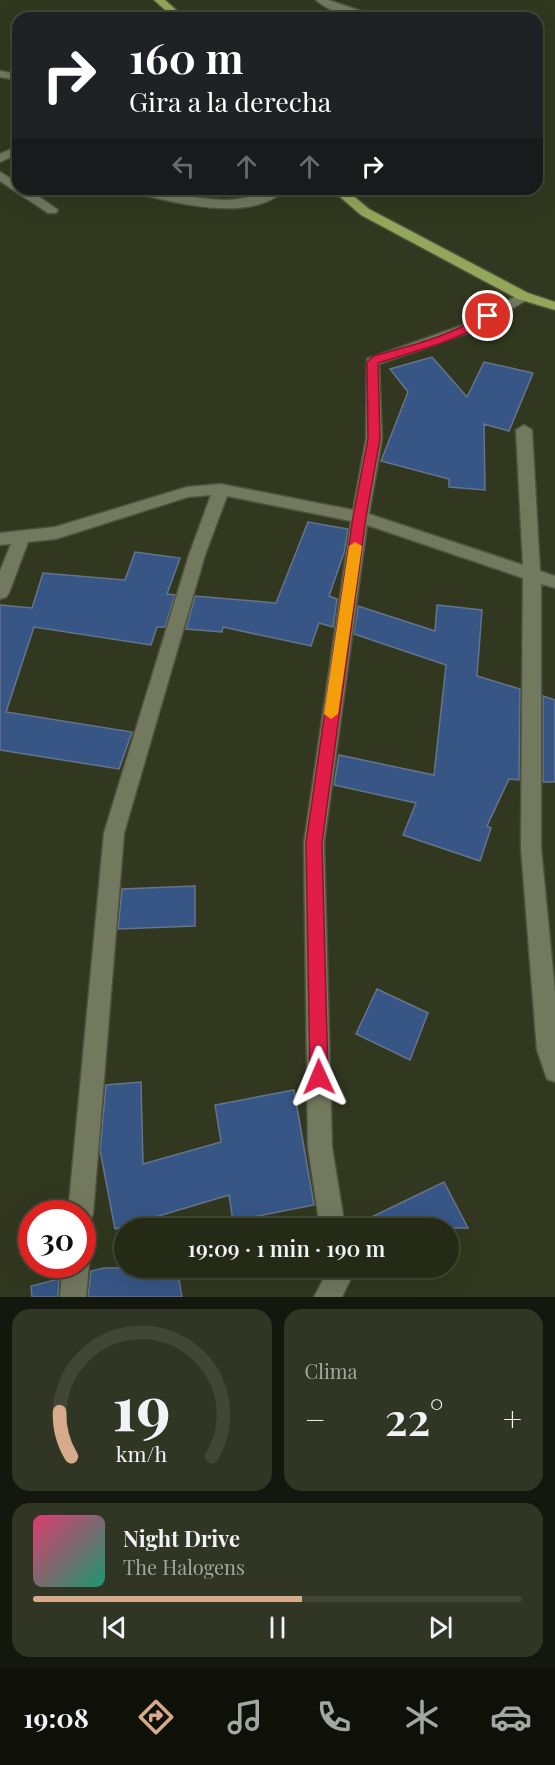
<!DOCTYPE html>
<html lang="es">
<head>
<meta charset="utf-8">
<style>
	:root { --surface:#252a17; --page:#313624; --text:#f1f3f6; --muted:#a3a7a1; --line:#424636; --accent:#d6ab8b }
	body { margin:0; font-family:"Playfair Display",serif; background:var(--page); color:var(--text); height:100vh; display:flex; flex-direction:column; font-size:22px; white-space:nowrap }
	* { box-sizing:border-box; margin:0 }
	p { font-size:20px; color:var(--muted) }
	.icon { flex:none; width:33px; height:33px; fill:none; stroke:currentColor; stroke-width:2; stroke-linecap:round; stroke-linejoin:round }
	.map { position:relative; height:1297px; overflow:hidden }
	.sheet { display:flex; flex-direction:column; gap:12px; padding:12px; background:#14170d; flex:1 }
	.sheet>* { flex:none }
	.hud { position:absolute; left:12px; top:12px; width:531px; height:183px; border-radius:18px; box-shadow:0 6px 24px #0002,0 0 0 2px var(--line); background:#202124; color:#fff; overflow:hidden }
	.speed { position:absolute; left:18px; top:1200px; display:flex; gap:12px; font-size:30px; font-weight:700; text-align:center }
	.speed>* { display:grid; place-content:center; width:78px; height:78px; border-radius:50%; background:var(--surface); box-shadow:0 6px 24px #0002,0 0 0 2px var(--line); line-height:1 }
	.speed .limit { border:9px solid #d22; background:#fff; color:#111 }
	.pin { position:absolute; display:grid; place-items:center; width:51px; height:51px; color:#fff; margin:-26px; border:3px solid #fff; border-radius:50%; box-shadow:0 2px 6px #0007 }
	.me { position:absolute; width:66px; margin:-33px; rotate:359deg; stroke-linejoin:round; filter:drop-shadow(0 0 4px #0008) }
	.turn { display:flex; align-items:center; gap:21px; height:126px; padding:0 18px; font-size:27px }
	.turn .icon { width:78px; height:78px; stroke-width:2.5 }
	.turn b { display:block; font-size:42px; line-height:51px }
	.lanes { display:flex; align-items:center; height:57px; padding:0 18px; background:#0003; justify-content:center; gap:30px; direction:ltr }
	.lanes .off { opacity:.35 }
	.big { font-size:45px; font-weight:600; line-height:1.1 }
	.sheet .card { flex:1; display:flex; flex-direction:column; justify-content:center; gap:9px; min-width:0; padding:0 21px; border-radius:18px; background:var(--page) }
	.sheet .dial { align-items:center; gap:0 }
	.dial svg { height:156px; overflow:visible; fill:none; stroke:var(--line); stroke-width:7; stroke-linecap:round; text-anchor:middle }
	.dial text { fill:var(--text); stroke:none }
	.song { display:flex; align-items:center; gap:18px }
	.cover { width:72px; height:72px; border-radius:9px; background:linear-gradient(135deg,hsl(340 70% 55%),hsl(160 70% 35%)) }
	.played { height:6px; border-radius:3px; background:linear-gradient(90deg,var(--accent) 55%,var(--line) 55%) }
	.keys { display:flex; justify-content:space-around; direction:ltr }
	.heat { display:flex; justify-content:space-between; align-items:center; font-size:33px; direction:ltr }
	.sheet .tiles { flex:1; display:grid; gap:12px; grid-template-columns:1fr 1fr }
	.card:last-child { grid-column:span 2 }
	.trip { position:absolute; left:114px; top:1218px; width:345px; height:60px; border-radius:30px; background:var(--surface); box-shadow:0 6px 24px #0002,0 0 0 2px var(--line); font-weight:600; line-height:60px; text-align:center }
	.tab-bar { display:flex; height:96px; justify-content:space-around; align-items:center; background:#0f1109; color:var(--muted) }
	.tab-bar .icon { width:42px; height:42px }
	.tab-bar .on { color:var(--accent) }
	.tab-bar b { font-size:27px; color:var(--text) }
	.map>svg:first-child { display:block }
	.building { fill:#375686; stroke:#65748c; stroke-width:1.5 }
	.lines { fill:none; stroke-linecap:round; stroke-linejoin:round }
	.minor-casing { stroke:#4e533e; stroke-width:3 }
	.highway-casing { stroke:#4e533e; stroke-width:3 }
	.minor { fill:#72795f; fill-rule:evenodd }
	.highway { fill:#93a659; fill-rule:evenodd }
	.route { fill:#e11d48; stroke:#92132f; stroke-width:1.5 }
	.slow { fill:#f59e0b }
</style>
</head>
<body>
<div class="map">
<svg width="555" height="1297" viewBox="0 0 555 1297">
	<rect width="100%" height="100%" fill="#31381f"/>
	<path class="building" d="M432 357 467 397 484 362 533 373 509 431 484 424 485 490 449 487V479L381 461 408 392 390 369Z
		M308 522 348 529 344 553 329 596 337 599 333 627 319 623 311 646 223 627 222 632 186 629 195 596 276 603Z
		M135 552 180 558 167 594 175 595 165 627H157L151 645 34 627 6 712 132 732 119 769 0 750V605L32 608 43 573 125 580Z
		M437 605 482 610 477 676 520 689 519 780 509 779 487 826 491 828 480 861 403 835 416 803 334 785 339 755 434 775 446 665 354 634 358 606 435 631Z
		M543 696 555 700V782H543Z
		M195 886V926L118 929 122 889Z
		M377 989 428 1013 410 1060 356 1034Z
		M141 1082 143 1164 221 1142 215 1105 294 1090 314 1205 233 1221 229 1195 115 1229 100 1150 106 1085Z
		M444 1182 468 1228H349Z
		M104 1268H177L182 1297H88L91 1271Z
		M59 1279 58 1297H32L31 1286Z"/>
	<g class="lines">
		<defs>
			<path id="minor" d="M316 0H328L382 18C361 18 332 15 316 0Z
				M0 71 18 74V80L0 77Z
				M18 146V154L0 162V154Z
				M0 172 18 183V189H28L58 210 56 213H48L0 181Z
				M129 189C162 189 194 200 227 200 250 200 265 189 286 189 257 219 196 207 160 199 150 196 136 195 129 189Z
				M523 292 530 296 528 299 476 330 379 364 382 439 369 514 523 565 516 430 524 425 532 430 540 571 555 576V588L541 584V848L555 992V1082L547 1079 537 1050 521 848 523 578 367 525 324 843 332 1147 345 1228H320L308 1147 304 843 351 521 227 496 205 555 124 833 93 1214 89 1223 82 1226V1214H68L104 833 189 555 211 495 188 497 56 539 28 542 9 593 6 597 0 599V571L11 544 0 545V533L55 527 187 487 221 484 353 510 366 439 367 359 466 324Z
				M82 1254 89 1264 86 1297H60L63 1264H82Z
				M324 1268H350L351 1278 342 1297H314L325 1276Z"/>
			<path id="highway" d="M154 0H165L185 18H174Z
				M331 189H345L369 209 528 293 555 302V310L518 299 361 215Z"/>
		</defs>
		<use href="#minor" class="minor-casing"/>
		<use href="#highway" class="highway-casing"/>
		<use href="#minor" class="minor"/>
		<use href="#highway" class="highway"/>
	</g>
	<path class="route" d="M485 314 493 316 474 330 439 344 378 363 380 439 366 517 322 843 328 1077 325 1083 319 1086 313 1083 310 1077 306 843 353 517 368 439 367 362 374 356C412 345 451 336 485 314Z"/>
	<path class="slow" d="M355 542 362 546 338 714 331 719 324 714 349 546Z"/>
</svg>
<div class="speed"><div class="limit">30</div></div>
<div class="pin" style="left:488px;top:316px;background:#d93025"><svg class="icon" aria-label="arrive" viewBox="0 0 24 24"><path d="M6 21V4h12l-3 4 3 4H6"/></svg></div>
<svg class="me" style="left:319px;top:1077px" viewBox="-20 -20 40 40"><path d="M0-17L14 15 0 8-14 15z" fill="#e11d48" stroke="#fff" stroke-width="4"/></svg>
<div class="trip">19:09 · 1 min · 190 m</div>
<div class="hud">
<div class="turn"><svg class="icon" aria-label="right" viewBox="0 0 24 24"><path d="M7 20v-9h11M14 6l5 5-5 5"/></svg><div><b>160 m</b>Gira a la derecha</div></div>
<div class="lanes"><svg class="icon off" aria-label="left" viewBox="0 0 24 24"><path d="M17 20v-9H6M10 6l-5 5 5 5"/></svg><svg class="icon off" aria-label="ahead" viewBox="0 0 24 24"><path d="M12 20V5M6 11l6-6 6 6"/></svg><svg class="icon off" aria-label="ahead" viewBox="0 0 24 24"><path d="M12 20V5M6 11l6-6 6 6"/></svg><svg class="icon" aria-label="right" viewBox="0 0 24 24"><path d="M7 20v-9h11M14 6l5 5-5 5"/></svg></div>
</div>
</div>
<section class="sheet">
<div class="tiles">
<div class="card dial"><svg viewBox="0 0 100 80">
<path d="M14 69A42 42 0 1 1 86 69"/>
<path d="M14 69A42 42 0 0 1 8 46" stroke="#d6ab8b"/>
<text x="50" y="56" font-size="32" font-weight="700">19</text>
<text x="50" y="72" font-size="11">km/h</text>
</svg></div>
<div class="card"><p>Clima</p>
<div class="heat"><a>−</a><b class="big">22°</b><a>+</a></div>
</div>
<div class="card">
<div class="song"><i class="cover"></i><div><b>Night Drive</b><p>The Halogens</p></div></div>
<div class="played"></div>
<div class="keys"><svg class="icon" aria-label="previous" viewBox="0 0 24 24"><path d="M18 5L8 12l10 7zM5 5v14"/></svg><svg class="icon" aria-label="pause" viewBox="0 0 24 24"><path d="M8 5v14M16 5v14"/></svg><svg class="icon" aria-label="next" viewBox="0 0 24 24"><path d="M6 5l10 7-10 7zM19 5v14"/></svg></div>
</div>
</div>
</section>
<nav class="tab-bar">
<b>19:08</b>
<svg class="icon on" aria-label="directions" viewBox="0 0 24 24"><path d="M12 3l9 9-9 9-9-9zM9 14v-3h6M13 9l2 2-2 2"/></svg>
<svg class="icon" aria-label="music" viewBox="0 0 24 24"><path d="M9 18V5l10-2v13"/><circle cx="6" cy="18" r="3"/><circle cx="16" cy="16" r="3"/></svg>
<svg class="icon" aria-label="phone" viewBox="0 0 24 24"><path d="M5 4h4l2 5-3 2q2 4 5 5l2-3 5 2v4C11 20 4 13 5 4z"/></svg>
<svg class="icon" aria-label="climate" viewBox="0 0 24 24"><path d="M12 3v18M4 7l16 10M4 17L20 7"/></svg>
<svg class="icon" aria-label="car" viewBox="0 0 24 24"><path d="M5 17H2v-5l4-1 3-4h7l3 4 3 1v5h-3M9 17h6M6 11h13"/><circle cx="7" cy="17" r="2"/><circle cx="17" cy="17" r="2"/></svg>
</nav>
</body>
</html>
